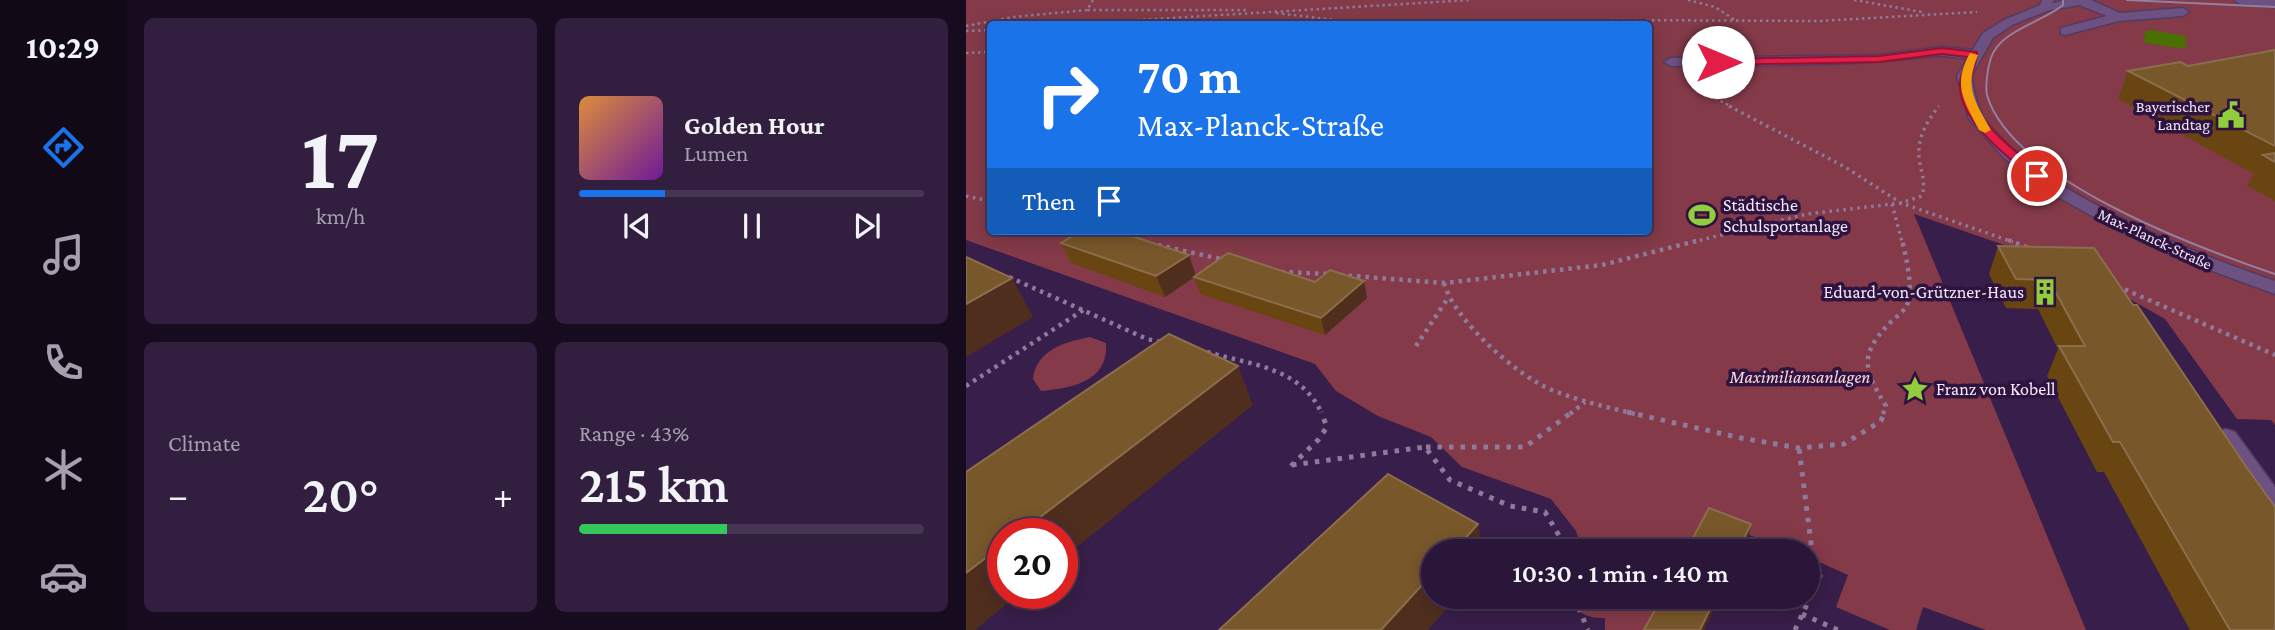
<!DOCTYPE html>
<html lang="en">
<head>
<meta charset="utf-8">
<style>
	:root { --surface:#2a1638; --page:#321f40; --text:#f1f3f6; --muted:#a59fae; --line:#463553; --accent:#1a73e8 }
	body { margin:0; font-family:"Crimson Pro",serif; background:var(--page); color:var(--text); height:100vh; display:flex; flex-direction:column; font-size:26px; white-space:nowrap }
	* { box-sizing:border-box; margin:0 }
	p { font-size:23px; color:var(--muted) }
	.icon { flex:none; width:38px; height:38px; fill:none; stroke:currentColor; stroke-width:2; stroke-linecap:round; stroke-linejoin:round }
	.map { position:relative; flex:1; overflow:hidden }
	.drawer { display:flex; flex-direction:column; gap:18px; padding:18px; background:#170c1f; width:840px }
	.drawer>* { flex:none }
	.banner { position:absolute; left:21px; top:21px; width:665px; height:214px; border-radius:7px; box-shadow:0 4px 18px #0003,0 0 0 2px var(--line); background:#1a73e8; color:#fff; overflow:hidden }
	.speed { position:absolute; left:21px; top:518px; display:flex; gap:14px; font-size:35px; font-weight:700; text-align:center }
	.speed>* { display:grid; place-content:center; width:91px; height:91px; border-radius:50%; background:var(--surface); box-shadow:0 4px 18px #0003,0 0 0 2px var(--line); line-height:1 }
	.speed .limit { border:10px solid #d22; background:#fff; color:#111 }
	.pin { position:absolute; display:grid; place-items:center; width:60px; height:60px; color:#fff; margin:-30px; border:4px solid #fff; border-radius:50%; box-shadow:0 2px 7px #0007 }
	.me { position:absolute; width:77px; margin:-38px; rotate:90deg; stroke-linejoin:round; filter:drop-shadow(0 0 5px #0008) }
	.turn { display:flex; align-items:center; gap:24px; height:147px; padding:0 35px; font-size:32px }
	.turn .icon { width:91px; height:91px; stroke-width:2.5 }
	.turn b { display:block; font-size:49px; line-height:60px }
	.then { display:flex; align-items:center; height:66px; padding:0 35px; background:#0003; gap:14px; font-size:26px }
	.big { font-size:52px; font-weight:600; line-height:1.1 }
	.drawer .card { flex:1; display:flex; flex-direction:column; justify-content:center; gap:10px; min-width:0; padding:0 24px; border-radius:10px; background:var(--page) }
	.drawer .dial { align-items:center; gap:0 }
	.dial b { font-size:91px; line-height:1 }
	.song { display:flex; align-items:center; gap:21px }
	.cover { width:84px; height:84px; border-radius:10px; background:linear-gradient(135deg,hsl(30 70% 55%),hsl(280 70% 35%)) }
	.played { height:7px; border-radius:4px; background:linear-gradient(90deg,var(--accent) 25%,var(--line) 25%) }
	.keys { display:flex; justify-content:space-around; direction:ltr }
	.heat { display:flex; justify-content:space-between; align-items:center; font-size:38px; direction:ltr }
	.charge { height:10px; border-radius:5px; background:linear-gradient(90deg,#34c759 43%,var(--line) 0) }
	.drawer .tiles { flex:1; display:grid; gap:18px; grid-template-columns:repeat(2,1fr) }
	.trip { position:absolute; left:455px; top:539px; width:399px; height:70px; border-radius:35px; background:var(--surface); box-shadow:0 4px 18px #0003,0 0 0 2px var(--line); font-weight:600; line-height:70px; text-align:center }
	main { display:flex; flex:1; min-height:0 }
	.tabs { display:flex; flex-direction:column; width:126px; justify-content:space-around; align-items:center; background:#110916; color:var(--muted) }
	.tabs .icon { width:49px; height:49px }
	.tabs .on { color:var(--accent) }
	.tabs b { font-size:32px; color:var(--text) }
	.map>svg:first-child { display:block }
	.green { fill:#843a49; fill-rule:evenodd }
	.water { fill:#497000 }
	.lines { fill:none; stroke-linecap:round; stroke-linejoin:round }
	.lane-casing { stroke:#523b60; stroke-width:3 }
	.street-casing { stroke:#523b60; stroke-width:3 }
	.secondary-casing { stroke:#523b60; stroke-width:3 }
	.path-far3 { stroke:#8e7b9b; stroke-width:2.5; stroke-dasharray:2.5 3.5; stroke-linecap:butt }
	.path-far2 { stroke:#8e7b9b; stroke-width:3.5; stroke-dasharray:2.5 4.5; stroke-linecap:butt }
	.path-far1 { stroke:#8e7b9b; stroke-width:4.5; stroke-dasharray:3.5 5; stroke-linecap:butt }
	.path { stroke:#8e7b9b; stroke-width:5; stroke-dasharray:4.5 7; stroke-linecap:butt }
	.lane { fill:#6d5182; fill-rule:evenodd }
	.street { fill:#6d5182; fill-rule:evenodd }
	.secondary { fill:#6d5182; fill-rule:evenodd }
	.tram { stroke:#9380a0; stroke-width:2 }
	.wall { fill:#694512 }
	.shaded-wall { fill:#4f2e1e }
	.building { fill:#78572b; stroke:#8c6e4c; stroke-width:2 }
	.route { fill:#e11d48; stroke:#92132f; stroke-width:2 }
	.slow { fill:#f59e0b }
	.labels { text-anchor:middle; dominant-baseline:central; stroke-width:7; stroke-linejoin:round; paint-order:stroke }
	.far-poi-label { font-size:16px; fill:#f4eafc; stroke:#2e133f; text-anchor:end }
	.far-street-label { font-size:16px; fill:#f4eafc; stroke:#2e133f }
	.poi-label { font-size:18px; fill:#f4eafc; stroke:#2e133f; text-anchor:start }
	.park-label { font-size:18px; font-style:italic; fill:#fddade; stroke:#2e133f }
</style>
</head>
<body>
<main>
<nav class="tabs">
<b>10:29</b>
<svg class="icon on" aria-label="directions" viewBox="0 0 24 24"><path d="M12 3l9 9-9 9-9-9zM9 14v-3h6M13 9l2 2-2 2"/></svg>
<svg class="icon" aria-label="music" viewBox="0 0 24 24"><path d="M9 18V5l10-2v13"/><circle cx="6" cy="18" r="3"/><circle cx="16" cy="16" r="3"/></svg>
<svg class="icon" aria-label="phone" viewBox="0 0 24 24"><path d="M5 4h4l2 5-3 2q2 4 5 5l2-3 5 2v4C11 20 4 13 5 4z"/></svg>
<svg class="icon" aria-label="climate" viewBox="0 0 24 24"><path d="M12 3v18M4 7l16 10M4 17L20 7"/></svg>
<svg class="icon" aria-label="car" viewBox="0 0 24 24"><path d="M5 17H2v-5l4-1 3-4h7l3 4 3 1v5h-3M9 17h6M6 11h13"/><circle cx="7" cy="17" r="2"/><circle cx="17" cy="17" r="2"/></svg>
</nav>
<section class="drawer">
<div class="tiles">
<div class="card dial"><b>17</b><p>km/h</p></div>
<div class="card">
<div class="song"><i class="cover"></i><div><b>Golden Hour</b><p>Lumen</p></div></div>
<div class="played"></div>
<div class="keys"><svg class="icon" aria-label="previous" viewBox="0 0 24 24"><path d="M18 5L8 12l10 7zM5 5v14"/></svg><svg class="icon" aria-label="pause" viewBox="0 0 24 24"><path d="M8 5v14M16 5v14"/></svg><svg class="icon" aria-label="next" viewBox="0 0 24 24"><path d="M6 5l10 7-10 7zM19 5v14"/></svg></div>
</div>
<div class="card"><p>Climate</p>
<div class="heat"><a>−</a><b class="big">20°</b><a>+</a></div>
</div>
<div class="card"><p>Range · 43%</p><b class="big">215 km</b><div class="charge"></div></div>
</div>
</section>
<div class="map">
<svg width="1309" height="630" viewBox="0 0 1309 630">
	<rect width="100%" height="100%" fill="#381e4a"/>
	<path class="green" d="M0 0H1309V425L1305 420 1271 419 1199 319 1114 271 948 214 1120 630H1020L957 607 950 630H924L870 607 882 575 842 557V551H826L743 520 726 551H616L610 531 585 499 496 467 465 437 412 416 370 391 349 364 0 240ZM24 24H682V231H24Z
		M124 337 140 343C143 382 105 388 75 391L67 379C70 350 99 342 124 337Z
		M600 597H702L684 630H639V618C621 619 610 612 600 597Z"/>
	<path class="water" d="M1186 30 1219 36 1222 39 1218 42 1222 47 1212 48 1180 43 1177 40 1180 36 1177 32Z"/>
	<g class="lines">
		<defs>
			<path id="lane" d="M1099 0H1125L1154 13 1217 8 1223 12 1217 16 1153 21 1099 35 1095 34V28L1141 16 1113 5 1079 11 1073 7Z
				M976 47 1007 50 1014 54C1004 63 981 54 967 56 880 67 792 65 705 66L698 62 705 58 913 55Z"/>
			<path id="street" d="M1260 429 1269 432 1309 487V518L1300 515 1248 438 1251 432Z"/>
			<path id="secondary" d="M1076 0H1088L1083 10 1046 25 1027 38 1005 76C1008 88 1010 106 1017 117 1070 191 1224 252 1309 281V294L1214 259 1153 231 1092 197 1039 159 1003 119 991 76 1017 33 1038 20 1074 5Z
				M1268 0H1309V7L1274 4Z"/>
		</defs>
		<use href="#lane" class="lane-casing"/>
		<use href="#street" class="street-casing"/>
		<use href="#secondary" class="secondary-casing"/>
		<path class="path-far3" d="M127 0 121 10H280
			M722 0 749 7 769 20
			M888 0 956 12
			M310 13 403 24
			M105 24 504 0
			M446 24 650 20 853 21 1011 12
			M0 26 47 17 121 10
			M0 31 24 30
			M0 53 24 52
			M728 87 766 107"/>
		<path class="path-far2" d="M763 106 879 167 935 203 1047 242
			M0 196 24 201
			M926 204 936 242
			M727 242 841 214 935 203 956 196C960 180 955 173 953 158 951 138 961 121 973 106"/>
		<path class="path-far1" d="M1042 240 1063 248
			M192 245 259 260
			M315 272 362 274
			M374 275 478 283 636 265 734 240
			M43 277 181 339 195 342
			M478 283C488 320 551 376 586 390 613 401 641 407 669 414
			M1151 286 1309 355
			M450 346 482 298
			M241 352C285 365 335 367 356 414
			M0 386 119 309
			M604 414 619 402
			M917 414 920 406C899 372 892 356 922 325 927 319 938 312 941 305 948 289 940 257 936 240"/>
		<path class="path" d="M661 412 775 438 833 448 878 444 915 421 918 412
			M460 447H559L606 412
			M326 465 459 447 484 480 544 506 579 512 595 539V551
			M325 466 352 440 361 427 355 412
			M608 597 622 630
			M836 614 872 630
			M829 630 854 576 847 559 833 448"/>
		<use href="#lane" class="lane"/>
		<use href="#street" class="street"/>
		<use href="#secondary" class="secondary"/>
		<path class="tram" d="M1097 0V5C1077 22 1034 30 1025 58 1022 66 1019 87 1021 95 1045 179 1232 248 1309 274
			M1161 0 1309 7"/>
	</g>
	<path class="wall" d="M1309 50V201L1281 186 1288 174 1152 99 1162 71 1222 66Z
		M95 243 230 275 349 282 398 281 401 298 359 335 234 294 228 277 199 297 105 263Z
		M1032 246 1128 248 1309 630H1224L1138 472H1131L1081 376 1092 349 1072 309 1040 308 1023 274Z"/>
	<path class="shaded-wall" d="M223 255 230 276 199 297 190 276Z
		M46 278 67 317 0 357V304Z
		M398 281 401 298 359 335 355 318Z
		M272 366 287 405 96 559V534H52Z
		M512 524 517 551H488Z
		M785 524 783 536 776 551H772Z
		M37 545V593H54L9 630H0V573Z
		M467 573V597H491L462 630H415Z
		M750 597H754L738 630H734Z"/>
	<path class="building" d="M1309 50V146L1162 71 1214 62 1222 66Z
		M1309 153V162L1297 155Z
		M115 231H151L223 255 190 276 95 243Z
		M1032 246 1128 248 1167 305H1171L1281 468 1309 507V630H1264L1154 442H1147L1093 346H1119L1083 280 1050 279Z
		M262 253 349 282 364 270 398 281 355 318 228 277Z
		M0 257 46 278 0 304Z
		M203 334 272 366 52 534H37V545L0 573V472Z
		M422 474 512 524 488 551H467V573L415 630H253Z
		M743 508 785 524 772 551H720Z
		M696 597H750L734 630H678Z"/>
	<path class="route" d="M976 48 1011 52C1012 62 1004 73 1004 84 1004 120 1051 152 1076 173V178H1067C1042 157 992 121 994 83 994 75 999 65 1002 57L976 54 913 62 752 65 747 62 752 59 913 56Z"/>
	<path class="slow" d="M1004 53 1012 55C998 88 1009 101 1025 130L1019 133 1013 130C998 100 986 85 1004 53Z"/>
	<defs>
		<symbol id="civic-bare" viewBox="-9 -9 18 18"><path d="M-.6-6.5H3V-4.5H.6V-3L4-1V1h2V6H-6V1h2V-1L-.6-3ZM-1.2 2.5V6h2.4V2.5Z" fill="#92cd3e" stroke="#2e133f" stroke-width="2.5" paint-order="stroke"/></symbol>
		<symbol id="stadium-bare" viewBox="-9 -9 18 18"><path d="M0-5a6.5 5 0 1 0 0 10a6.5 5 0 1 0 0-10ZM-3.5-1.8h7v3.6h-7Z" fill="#92cd3e" stroke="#2e133f" stroke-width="2.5" paint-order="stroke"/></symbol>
		<symbol id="building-bare" viewBox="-9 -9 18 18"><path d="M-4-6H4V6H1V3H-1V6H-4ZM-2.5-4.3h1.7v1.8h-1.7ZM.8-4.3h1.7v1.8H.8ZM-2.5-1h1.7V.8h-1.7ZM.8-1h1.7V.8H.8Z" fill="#92cd3e" stroke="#2e133f" stroke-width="2.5" paint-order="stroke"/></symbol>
		<symbol id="sight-bare" viewBox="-9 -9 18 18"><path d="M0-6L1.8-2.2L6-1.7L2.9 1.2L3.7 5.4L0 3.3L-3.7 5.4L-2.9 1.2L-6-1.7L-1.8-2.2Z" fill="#92cd3e" stroke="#2e133f" stroke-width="2.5" paint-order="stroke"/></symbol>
	</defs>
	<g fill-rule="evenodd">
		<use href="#civic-bare" x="1246" y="96" width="38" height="38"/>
		<use href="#stadium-bare" x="717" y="196" width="38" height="38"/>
		<use href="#building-bare" x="1060" y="273" width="38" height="38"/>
		<use href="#sight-bare" x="930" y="370" width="38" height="38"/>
	</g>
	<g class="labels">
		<g class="far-poi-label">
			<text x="1244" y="106">Bayerischer<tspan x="1244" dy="18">Landtag</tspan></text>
		</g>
		<g class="far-street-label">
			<text transform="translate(1189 239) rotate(25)">Max-Planck-Straße</text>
		</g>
		<g class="poi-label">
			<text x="757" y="205">Städtische<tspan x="757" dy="21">Schulsportanlage</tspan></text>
			<text x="1058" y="292" text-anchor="end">Eduard-von-Grützner-Haus</text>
			<text x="970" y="389">Franz von Kobell</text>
		</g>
		<g class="park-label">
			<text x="834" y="377">Maximiliansanlagen</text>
		</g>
	</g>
</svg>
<div class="speed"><div class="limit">20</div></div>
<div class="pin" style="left:1071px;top:176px;background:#d93025"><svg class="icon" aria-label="arrive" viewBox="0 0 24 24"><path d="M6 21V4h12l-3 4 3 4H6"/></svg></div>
<svg class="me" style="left:752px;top:62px" viewBox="-20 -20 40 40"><circle r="19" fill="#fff"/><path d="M0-13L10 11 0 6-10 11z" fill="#e11d48"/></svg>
<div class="trip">10:30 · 1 min · 140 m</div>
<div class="banner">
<div class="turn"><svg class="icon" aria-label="right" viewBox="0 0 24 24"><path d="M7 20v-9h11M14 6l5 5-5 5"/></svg><div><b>70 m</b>Max-Planck-Straße</div></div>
<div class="then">Then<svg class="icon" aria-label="arrive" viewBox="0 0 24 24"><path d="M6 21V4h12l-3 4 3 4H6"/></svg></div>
</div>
</div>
</main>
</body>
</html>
